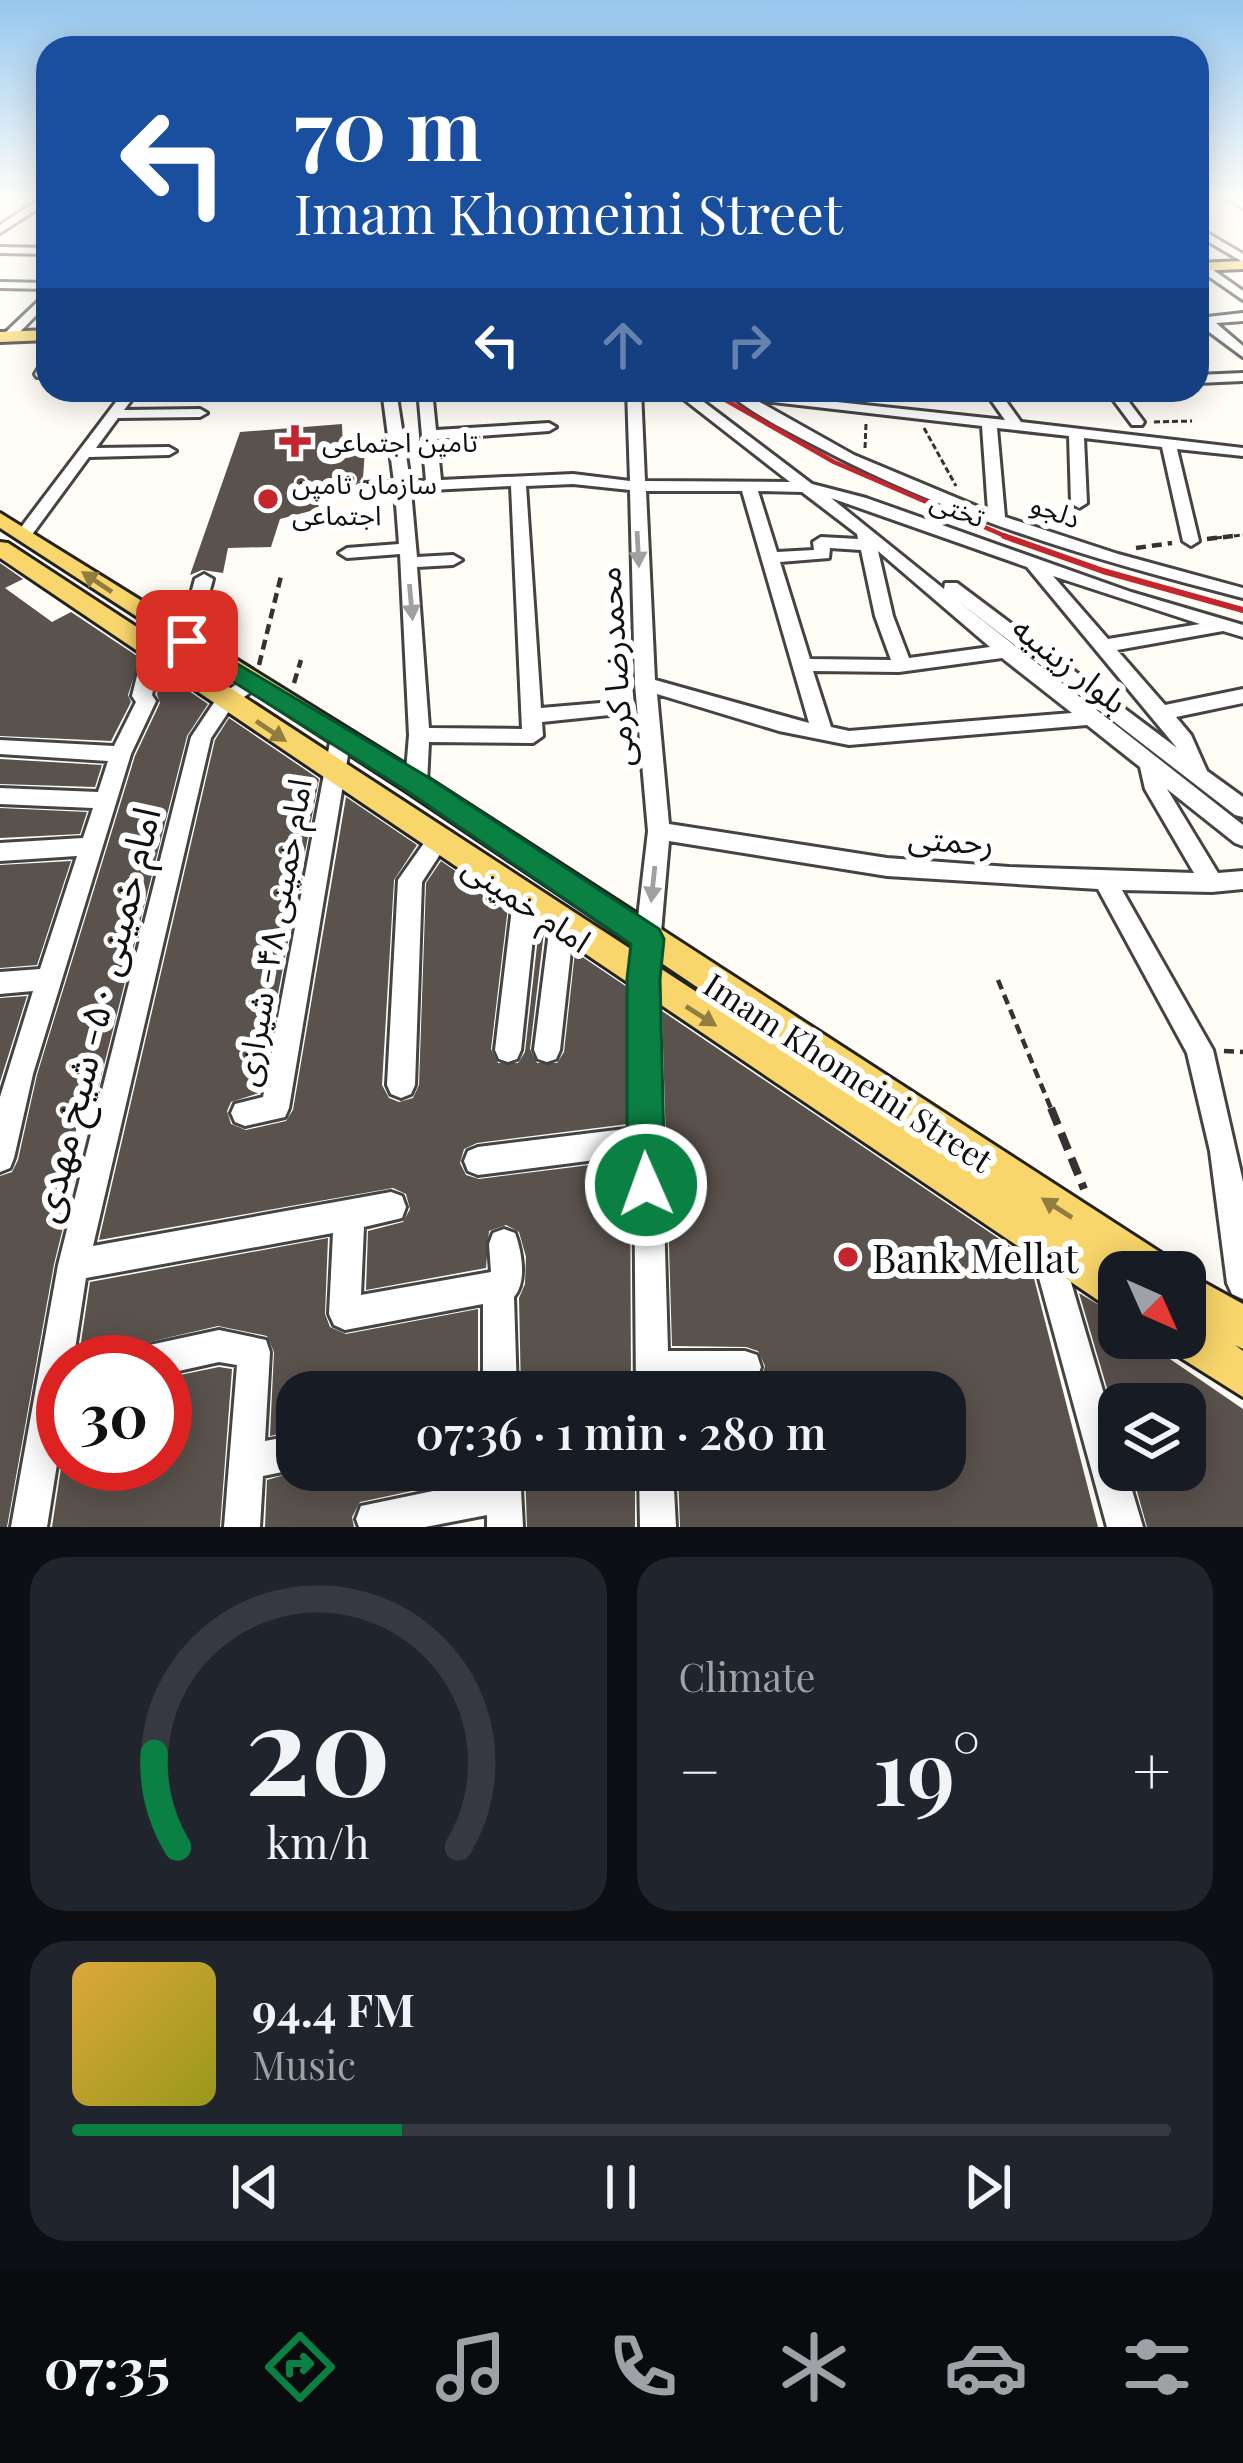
<!DOCTYPE html>
<html lang="en">
<head>
<meta charset="utf-8">
<style>
	:root { --surface:#171b24; --page:#20242c; --text:#f1f3f6; --muted:#9ea1a6; --line:#363941; --accent:#0b8043 }
	body { margin:0; font-family:"Playfair Display","Noto Sans Arabic",serif; background:var(--page); color:var(--text); height:100vh; display:flex; flex-direction:column; font-size:45px; white-space:nowrap }
	* { box-sizing:border-box; margin:0 }
	p { font-size:39px; color:var(--muted) }
	.icon { flex:none; width:66px; height:66px; fill:none; stroke:currentColor; stroke-width:2; stroke-linecap:round; stroke-linejoin:round }
	.map { position:relative; height:1527px; overflow:hidden }
	.sheet { display:flex; flex-direction:column; gap:30px; padding:30px; background:#0d0f14; flex:1 }
	.sheet>* { flex:none }
	.guide { position:absolute; left:36px; top:36px; width:1173px; height:366px; border-radius:36px; box-shadow:0 6px 30px #0003; background:#1a4fa0; color:#fff; overflow:hidden }
	.needle { width:78px; rotate:135deg }
	.fabs { position:absolute; left:1098px; top:1251px; display:grid; gap:24px }
	.fabs a { display:grid; place-items:center; width:108px; height:108px; border-radius:24px; background:var(--surface); box-shadow:0 6px 30px #0003; font-size:60px }
	.speed { position:absolute; left:36px; top:1335px; display:flex; gap:24px; font-size:60px; font-weight:700; text-align:center }
	.speed>* { display:grid; place-content:center; width:156px; height:156px; border-radius:50%; background:var(--surface); box-shadow:0 6px 30px #0003; line-height:1 }
	.speed .limit { border:18px solid #d22; background:#fff; color:#111 }
	.pin { position:absolute; display:grid; place-items:center; width:102px; height:102px; color:#fff; margin:-51px; border-radius:24px; box-shadow:0 6px 18px #0006 }
	.me { position:absolute; width:132px; margin:-66px; rotate:358deg; stroke-linejoin:round; filter:drop-shadow(0 0 9px #0008) }
	.turn { display:flex; align-items:center; gap:42px; height:252px; padding:0 60px; font-size:54px }
	.turn .icon { width:156px; height:156px; stroke-width:2.5 }
	.turn b { display:block; font-size:84px; line-height:102px }
	.lanes { display:flex; align-items:center; height:114px; padding:0 60px; background:#0003; justify-content:center; gap:60px; direction:ltr }
	.lanes .off { opacity:.35 }
	.big { font-size:90px; font-weight:600; line-height:1.1 }
	.sheet .card { flex:1; display:flex; flex-direction:column; justify-content:center; gap:18px; min-width:0; padding:0 42px; border-radius:36px; background:var(--page) }
	.sheet .dial { align-items:center; gap:0 }
	.dial svg { height:312px; overflow:visible; fill:none; stroke:var(--line); stroke-width:7; stroke-linecap:round; text-anchor:middle }
	.dial text { fill:var(--text); stroke:none }
	.song { display:flex; align-items:center; gap:36px }
	.cover { width:144px; height:144px; border-radius:18px; background:linear-gradient(135deg,hsl(40 70% 55%),hsl(60 70% 35%)) }
	.played { height:12px; border-radius:6px; background:linear-gradient(90deg,var(--accent) 30%,var(--line) 30%) }
	.keys { display:flex; justify-content:space-around; direction:ltr }
	.heat { display:flex; justify-content:space-between; align-items:center; font-size:66px; direction:ltr }
	.sheet .tiles { flex:1; display:grid; gap:30px; grid-template-columns:1fr 1fr }
	.card:last-child { grid-column:span 2 }
	.trip { position:absolute; left:276px; top:1371px; width:690px; height:120px; border-radius:36px; background:var(--surface); box-shadow:0 6px 30px #0003; font-weight:600; line-height:120px; text-align:center }
	.menu { display:flex; height:192px; justify-content:space-around; align-items:center; background:#090b0e; color:var(--muted) }
	.menu .icon { width:84px; height:84px }
	.menu .current { color:var(--accent) }
	.menu b { font-size:54px; color:var(--text) }
	.map>svg:first-child { display:block }
	.building { fill:#5a524d }
	.lines { fill:none; stroke-linecap:round; stroke-linejoin:round }
	.minor-casing { stroke:#444; stroke-width:6 }
	.major-casing { stroke:#222; stroke-width:6 }
	.path-far2 { stroke:#333; stroke-width:3; stroke-dasharray:6 3; stroke-linecap:butt }
	.path-far1 { stroke:#333; stroke-width:4.5; stroke-dasharray:10 6; stroke-linecap:butt }
	.path { stroke:#333; stroke-width:8; stroke-dasharray:18 9; stroke-linecap:butt }
	.minor { fill:#fff; fill-rule:evenodd }
	.major { fill:#f9d66b; fill-rule:evenodd }
	.rail-far1 { stroke:#c4262e; stroke-width:4.5 }
	.rail { stroke:#c4262e; stroke-width:6 }
	.oneway { fill:#a0a0a0 }
	.oneway2 { fill:#917d42 }
	.route { fill:#0b8043; stroke:#07532c; stroke-width:3 }
	.poi-dot { fill:#c4262e; stroke:#fff; stroke-width:4.5 }
	.labels { text-anchor:middle; dominant-baseline:central; stroke-width:12; stroke-linejoin:round; paint-order:stroke }
	.far-poi-label { font-size:27px; fill:#111; stroke:#fff; text-anchor:start }
	.far-street-label { font-size:27px; fill:#111; stroke:#fff }
	.street-label { font-size:33px; fill:#111; stroke:#fff }
	.near-street-label { font-size:39px; fill:#111; stroke:#fff }
	.near-poi-label { font-size:39px; fill:#111; stroke:#fff; text-anchor:start }
</style>
</head>
<body>
<div class="map">
<svg width="1243" height="1527" viewBox="0 0 1243 1527">
	<rect width="100%" height="100%" fill="#fffdf5"/>
	<path class="building" d="M342 424 343 450H365L363 478 351 489 321 490 318 509 280 519 271 547 228 548 223 573 202 570 190 575 240 432Z
		M0 563 23 579 5 588 52 622 71 612 140 658 128 695 131 702 111 741 0 736Z
		M162 673 208 704 187 736 97 1093 84 1095 65 1177 76 1175 54 1264 7 1527H0V1176L12 1172 18 1160 37 1075 135 756 160 703 157 694Z
		M229 718 319 779 259 1093 231 1102 227 1111 231 1124 246 1130 286 1121 293 1110 346 797 417 845 394 880 382 1085 389 1098 399 1102 413 1098 419 1085 426 883 441 861 508 907 491 1049 498 1063H518L525 1052 539 928 544 932 530 1049 537 1063H557L564 1052 575 952 627 987 628 1124 477 1143 464 1149 460 1163 466 1175 479 1179 630 1160 631 1384 521 1392 519 1298 525 1284 526 1257 519 1232 506 1225 489 1231 486 1268 366 1290 368 1231 403 1222 410 1209 406 1194 393 1188 99 1240 215 740Z
		M0 759 102 765 95 787 0 784Z
		M0 808 87 812 80 834 0 838Z
		M71 861 37 965 0 968V865Z
		M27 996 0 1082V998Z
		M662 1011 1029 1259 1098 1527H680L678 1470H945V1392H674L746 1387 761 1380 765 1366 758 1351 746 1347 672 1346Z
		M328 1238 325 1314 330 1327 346 1334 478 1309V1392H297V1431L270 1436 274 1352 267 1336 218 1326 132 1346 125 1361 78 1362 90 1282Z
		M1079 1293 1119 1317V1338H1150L1151 1346 1243 1409V1527H1147L1131 1470H1185V1404H1119V1429Z
		M219 1367 232 1369 220 1527H52L63 1455V1464H165V1378Z
		M301 1470H482V1476L360 1502 352 1517 354 1527H265L267 1480Z
		M525 1470H635V1527H527Z"/>
	<g class="lines">
		<defs>
			<path id="minor" d="M43 197H48V202L0 233V225Z
				M1225 197 1243 201V208Z
				M1197 227 1243 254V262L1197 235Z
				M0 247 48 248V254L0 253Z
				M1198 265H1206L1243 291V300L1198 269Z
				M0 282 48 283V289L0 288Z
				M48 292V303L13 339H5V333Z
				M1243 313V321L1216 323 1243 346V357L1197 323 1198 318Z
				M48 360V375L37 377 35 374 43 361Z
				M1243 373V381L1197 383V375Z
				M125 390H139L124 410 200 409 207 413 200 417 118 418 96 448 169 447 176 451 169 455 89 457 31 536H19V530Z
				M300 390H371L364 394 304 397 297 393Z
				M382 390H396L410 481H426L418 390H432L436 430 549 423 556 427 549 431 437 439 441 480 573 474 630 481 627 390H641L645 481 790 482 672 390H688L812 484 866 498 1131 592 1243 625V637L1223 631 1117 650 1165 705 1243 689V703L1176 717 1191 735 1207 771 1243 797V817L1235 815 954 598 1243 825V846L1235 843 1167 789 1218 873 1243 871V889L1212 892 1122 890 1213 1050 1243 1182V1299L1232 1294 1227 1283 1210 1151 1187 1053 1098 889 887 876 669 841 657 978 668 1351H745L757 1355 761 1367 757 1379 745 1383 669 1384 670 1392H636L634 1155 478 1175 468 1171 464 1161 468 1151 478 1147 633 1128 631 978 648 831 635 684 630 490 573 484 526 486 541 708 612 702 622 709 619 714 542 722 543 736 533 743 429 742 427 784 424 790H408L405 784 409 735 400 554 347 558 339 553 347 548 399 544 395 491 363 493 355 488 363 483 394 482ZM511 486 522 729 429 728 417 567 453 565 462 560 453 555 417 557 411 491ZM646 491H742L809 723 655 680ZM758 491 802 492 857 534 858 539 821 537 813 542 814 550 777 552ZM831 498 1027 567 1177 748 957 583H945L944 589ZM830 548 861 550 875 616 891 660 810 659 780 562 829 558ZM878 551 990 647 909 658 893 616ZM1053 576 1200 624 1108 639ZM1002 658 1072 713 849 731 831 727 813 671 899 672ZM657 694 779 731 849 745 1087 725 1140 767 1145 789 1194 873 1009 867 887 858 669 824Z
				M724 390 1005 420 984 390H998L1021 422 1243 448V456L1177 449 1199 541 1191 546 1183 541 1162 447 1084 438 1087 503 1079 508 1071 503 1069 436 997 428 1005 517 1118 554 1243 588V598C1098 561 951 518 818 447 787 431 751 413 724 390ZM756 400 982 426 988 511 854 455Z
				M1106 390H1120L1144 422 1142 425H1132Z
				M204 574 213 579 196 642 159 667 152 695 156 701 131 754 33 1074 14 1158 10 1168 0 1172V1097L33 991 0 994V972L40 969 77 856 0 861V843L83 838 93 808 0 804V788L98 792 108 761 0 754V740L114 746 136 702 132 696 140 664 179 639 195 579Z
				M252 675 262 681 259 686 233 705 211 738 93 1246 391 1192 402 1196 406 1207 402 1218 364 1227 361 1295 491 1272 489 1244 493 1233 504 1229 515 1233C522 1252 527 1282 514 1297L517 1392H483V1304L345 1330 334 1325 329 1314 333 1233 86 1278 73 1362H63V1426L47 1527H11L58 1265 191 737 219 695Z
				M341 730 351 737 289 1108 285 1117 245 1126 235 1122 231 1113 235 1104 263 1097 331 737Z
				M437 833 445 836 448 842 422 882 415 1085 411 1094 401 1098 391 1094 387 1085 398 880 429 836Z
				M525 890 533 893 537 900 521 1050 517 1059 508 1062 499 1059 495 1050 513 900 517 893Z
				M562 914 571 917 574 924 560 1050 556 1059 547 1062 538 1059 534 1050 550 924 553 917Z
				M1045 1230 1056 1234 1060 1245 1119 1445V1470H1126L1143 1527H1107L1030 1245 1034 1234Z
				M219 1330 266 1340 270 1352 265 1441 297 1435V1469L263 1476 260 1527H224L237 1365 219 1362 165 1374V1362H129L133 1350 145 1346Z
				M486 1470H520L523 1527H487V1515L425 1527H359L356 1519 361 1506 486 1480Z
				M639 1470H673L676 1527H640Z"/>
			<path id="major" d="M1243 261V269L1197 271V263Z
				M48 330V340L0 342V332Z
				M0 513 426 777 1169 1258 1175 1272H1119V1311L1105 1305 0 558V542L8 543 945 1154 406 791 0 528Z
				M1185 1272 1243 1304V1349L1235 1345 1243 1351V1397L1170 1351 1165 1338H1185Z"/>
		</defs>
		<use href="#minor" class="minor-casing"/>
		<use href="#major" class="major-casing"/>
		<path class="path-far2" d="M1154 422 1192 421
			M924 428 956 486
			M865 448 866 424
			M1207 539 1243 535"/>
		<path class="path-far1" d="M1207 539 1233 536
			M1136 548 1172 543
			M259 665 282 572
			M294 683 301 660
			M998 980 1052 1111
			M1224 1051 1243 1052"/>
		<path class="path" d="M1051 1108 1084 1189"/>
		<use href="#minor" class="minor"/>
		<use href="#major" class="major"/>
		<path class="rail-far1" d="M708 390 834 462 1012 539"/>
		<path class="rail" d="M1004 536 1103 571 1243 610"/>
	</g>
	<defs><path id="oneway-solid" d="M-6-.8H1V-3.2L6.5 0L1 3.2V.8H-6Z" transform="scale(3)"/></defs>
	<g class="oneway">
		<use href="#oneway-solid" transform="translate(638 549) rotate(87)"/>
		<use href="#oneway-solid" transform="translate(411 602) rotate(85)"/>
		<use href="#oneway-solid" transform="translate(653 884) rotate(96)"/>
	</g>
	<g class="oneway2">
		<use href="#oneway-solid" transform="translate(97 582) rotate(-146)"/>
		<use href="#oneway-solid" transform="translate(271 731) rotate(34)"/>
		<use href="#oneway-solid" transform="translate(701 1016) rotate(33)"/>
		<use href="#oneway-solid" transform="translate(1057 1208) rotate(-147)"/>
	</g>
	<linearGradient id="sky" x2="0" y2="1"><stop stop-color="#95c6ee"/><stop offset="0.48" stop-color="#fffefa"/><stop offset="1" stop-color="#fffefa" stop-opacity="0"/></linearGradient>
	<rect width="1243" height="411" fill="url(#sky)"/>
	<path class="route" d="M187 634 426 776 659 929 664 939 660 979 665 1185 660 1199 646 1204 633 1199 627 1185V979L631 944 407 791 178 647V636Z"/>
	<g class="poi-dot">
		<path d="M289 423h12v12h12v12h-12v12h-12v-12h-12v-12h12z"/>
		<circle cx="268" cy="499" r="12"/>
		<circle cx="848" cy="1257" r="12"/>
	</g>
	<g class="labels">
		<g class="far-poi-label">
			<text x="322" y="441">تامین اجتماعی</text>
			<text x="292" y="483">سازمان تامین<tspan x="292" dy="31">اجتماعی</tspan></text>
		</g>
		<g class="far-street-label">
			<text transform="translate(958 508) rotate(20)">تختی</text>
			<text transform="translate(1056 510) rotate(20)">دلجو</text>
		</g>
		<g class="street-label">
			<text transform="translate(1071 663) rotate(38)">بلوار زینبیه</text>
			<text transform="translate(613 667) rotate(-94)">محمدرضا کرمی</text>
			<text transform="translate(951 838) rotate(4)">رحمتی</text>
			<text transform="translate(528 902) rotate(34)">امام خمینی</text>
			<text transform="translate(271 932) rotate(-80)">امام خمینی ۴۸- شیرازی</text>
			<text transform="translate(849 1071) rotate(33)">Imam Khomeini Street</text>
		</g>
		<g class="near-street-label">
			<text transform="translate(94 1014) rotate(-76)">امام خمینی ۵۰- شیخ مهدی</text>
		</g>
		<g class="near-poi-label">
			<text x="872" y="1257">Bank Mellat</text>
		</g>
	</g>
</svg>
<div class="fabs">
<a><svg class="needle" viewBox="-14 -14 28 28"><path d="M0-13l5 13h-10z" fill="#e53935"/><path d="M0 13l5-13h-10z" fill="#9ea1a6"/></svg></a>
<a><svg class="icon" aria-label="layers" viewBox="0 0 24 24"><path d="M12 4l9 5-9 5-9-5zM3 14l9 5 9-5"/></svg></a>
</div>
<div class="speed"><div class="limit">30</div></div>
<div class="pin" style="left:187px;top:641px;background:#d93025"><svg class="icon" aria-label="arrive" viewBox="0 0 24 24"><path d="M6 21V4h12l-3 4 3 4H6"/></svg></div>
<svg class="me" style="left:646px;top:1185px" viewBox="-20 -20 40 40"><circle r="17" fill="#0b8043" stroke="#fff" stroke-width="3"/><path d="M0-11L8 9 0 5-8 9z" fill="#fff"/></svg>
<div class="trip">07:36 · 1 min · 280 m</div>
<div class="guide">
<div class="turn"><svg class="icon" aria-label="left" viewBox="0 0 24 24"><path d="M17 20v-9H6M10 6l-5 5 5 5"/></svg><div><b>70 m</b>Imam Khomeini Street</div></div>
<div class="lanes"><svg class="icon" aria-label="left" viewBox="0 0 24 24"><path d="M17 20v-9H6M10 6l-5 5 5 5"/></svg><svg class="icon off" aria-label="ahead" viewBox="0 0 24 24"><path d="M12 20V5M6 11l6-6 6 6"/></svg><svg class="icon off" aria-label="right" viewBox="0 0 24 24"><path d="M7 20v-9h11M14 6l5 5-5 5"/></svg></div>
</div>
</div>
<section class="sheet">
<div class="tiles">
<div class="card dial"><svg viewBox="0 0 100 80">
<path d="M14 69A42 42 0 1 1 86 69"/>
<path d="M14 69A42 42 0 0 1 8 45" stroke="#0b8043"/>
<text x="50" y="56" font-size="32" font-weight="700">20</text>
<text x="50" y="72" font-size="11">km/h</text>
</svg></div>
<div class="card"><p>Climate</p>
<div class="heat"><a>−</a><b class="big">19°</b><a>+</a></div>
</div>
<div class="card">
<div class="song"><i class="cover"></i><div><b>94.4 FM</b><p>Music</p></div></div>
<div class="played"></div>
<div class="keys"><svg class="icon" aria-label="previous" viewBox="0 0 24 24"><path d="M18 5L8 12l10 7zM5 5v14"/></svg><svg class="icon" aria-label="pause" viewBox="0 0 24 24"><path d="M8 5v14M16 5v14"/></svg><svg class="icon" aria-label="next" viewBox="0 0 24 24"><path d="M6 5l10 7-10 7zM19 5v14"/></svg></div>
</div>
</div>
</section>
<nav class="menu">
<b>07:35</b>
<svg class="icon current" aria-label="directions" viewBox="0 0 24 24"><path d="M12 3l9 9-9 9-9-9zM9 14v-3h6M13 9l2 2-2 2"/></svg>
<svg class="icon" aria-label="music" viewBox="0 0 24 24"><path d="M9 18V5l10-2v13"/><circle cx="6" cy="18" r="3"/><circle cx="16" cy="16" r="3"/></svg>
<svg class="icon" aria-label="phone" viewBox="0 0 24 24"><path d="M5 4h4l2 5-3 2q2 4 5 5l2-3 5 2v4C11 20 4 13 5 4z"/></svg>
<svg class="icon" aria-label="climate" viewBox="0 0 24 24"><path d="M12 3v18M4 7l16 10M4 17L20 7"/></svg>
<svg class="icon" aria-label="car" viewBox="0 0 24 24"><path d="M5 17H2v-5l4-1 3-4h7l3 4 3 1v5h-3M9 17h6M6 11h13"/><circle cx="7" cy="17" r="2"/><circle cx="17" cy="17" r="2"/></svg>
<svg class="icon" aria-label="filters" viewBox="0 0 24 24"><path d="M4 7h16M4 17h16"/><circle cx="9" cy="7" r="2"/><circle cx="15" cy="17" r="2"/></svg>
</nav>
</body>
</html>
